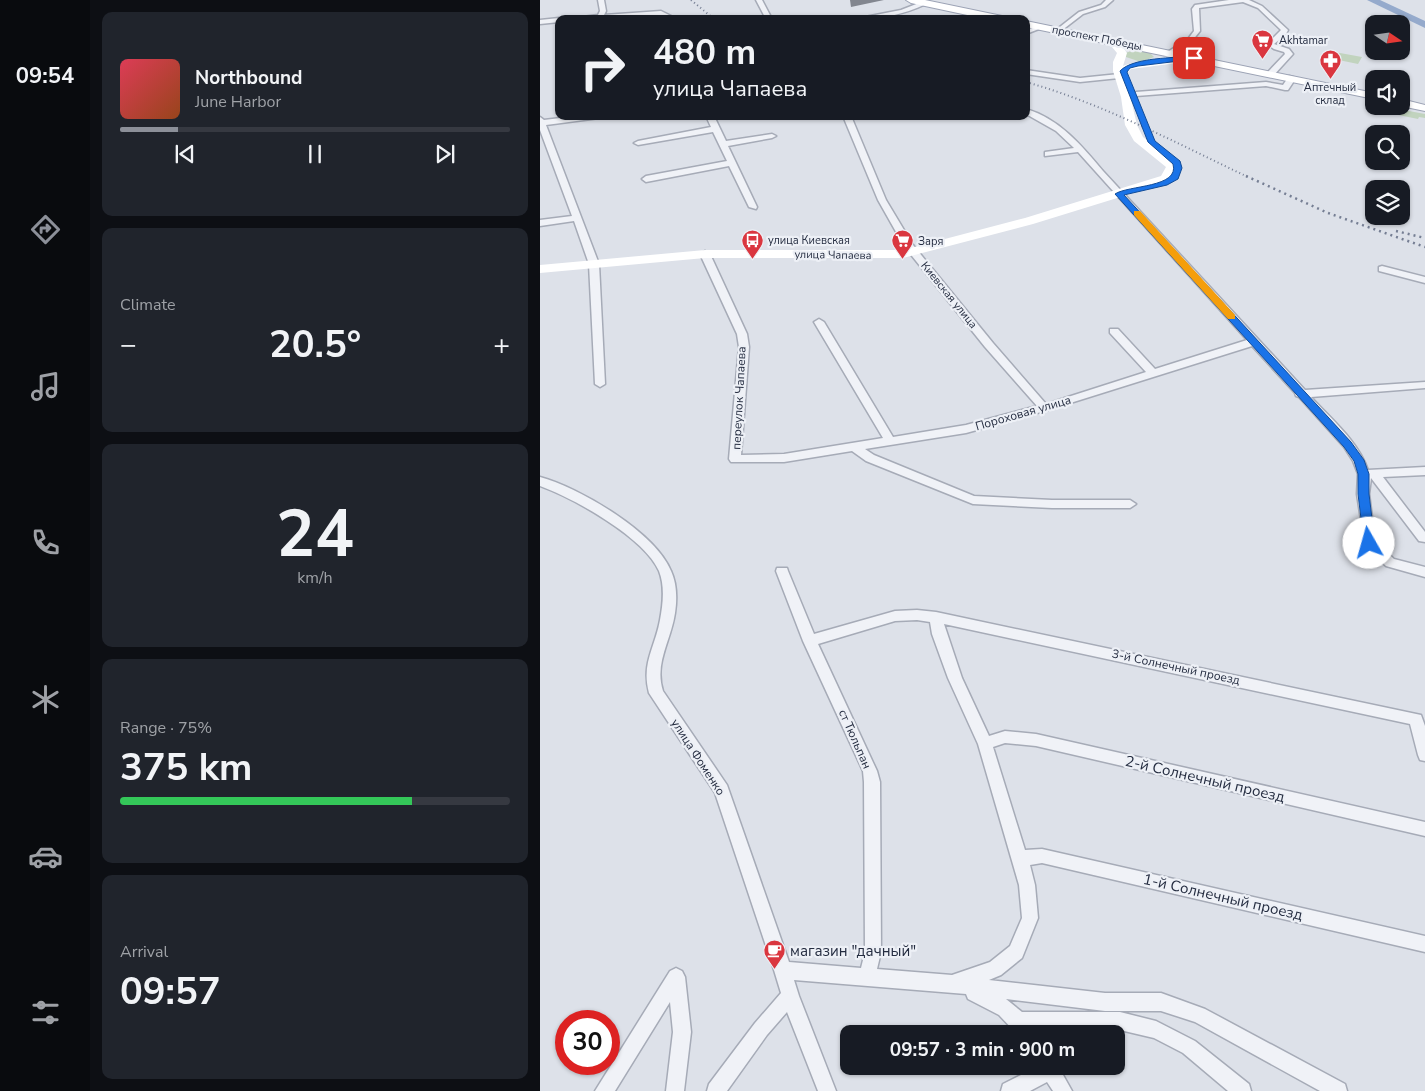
<!DOCTYPE html>
<html lang="en">
<head>
<meta charset="utf-8">
<style>
	:root { --surface:#171b24; --page:#20242c; --text:#f1f3f6; --muted:#9ea1a6; --line:#363941; --accent:#8c9099 }
	body { margin:0; font-family:"Nunito Sans",sans-serif; background:var(--page); color:var(--text); height:100vh; display:flex; flex-direction:column; font-size:19px; white-space:nowrap }
	* { box-sizing:border-box; margin:0 }
	p { font-size:16px; color:var(--muted) }
	.icon { flex:none; width:28px; height:28px; fill:none; stroke:currentColor; stroke-width:2; stroke-linecap:round; stroke-linejoin:round }
	.map { position:relative; flex:1; overflow:hidden }
	.drawer { display:flex; flex-direction:column; gap:12px; padding:12px; background:#0d0f14; width:450px }
	.drawer>* { flex:none }
	.top-card { position:absolute; left:15px; top:15px; width:475px; height:105px; border-radius:10px; box-shadow:0 1px 4px #0004; background:#171b24; color:var(--text); overflow:hidden }
	.needle { width:32px; rotate:103deg }
	.controls { position:absolute; left:825px; top:15px; display:grid; gap:10px }
	.controls a { display:grid; place-items:center; width:45px; height:45px; border-radius:10px; background:var(--surface); box-shadow:0 1px 4px #0004; font-size:25px }
	.speed { position:absolute; left:15px; top:1010px; display:flex; gap:10px; font-size:25px; font-weight:700; text-align:center }
	.speed>* { display:grid; place-content:center; width:65px; height:65px; border-radius:50%; background:var(--surface); box-shadow:0 1px 4px #0004; line-height:1 }
	.speed .limit { border:8px solid #d22; background:#fff; color:#111 }
	.pin { position:absolute; display:grid; place-items:center; width:42px; height:42px; color:#fff; margin:-21px; border-radius:10px; box-shadow:0 2px 8px #0006 }
	.me { position:absolute; width:55px; margin:-28px; rotate:353deg; stroke-linejoin:round; filter:drop-shadow(0 0 4px #0008) }
	.turn { display:flex; align-items:center; gap:18px; height:105px; padding:0 15px; font-size:22px }
	.turn .icon { width:65px; height:65px; stroke-width:2.5 }
	.turn b { display:block; font-size:35px; line-height:42px }
	.big { font-size:38px; font-weight:700; line-height:1.1 }
	.drawer .tile { flex:1; display:flex; flex-direction:column; justify-content:center; gap:8px; min-width:0; padding:0 18px; border-radius:10px; background:var(--page) }
	.drawer .dial { align-items:center; gap:0 }
	.dial b { font-size:65px; line-height:1 }
	.song { display:flex; align-items:center; gap:15px }
	.cover { width:60px; height:60px; border-radius:8px; background:linear-gradient(135deg,hsl(350 70% 55%),hsl(20 70% 35%)) }
	.played { height:5px; border-radius:2px; background:linear-gradient(90deg,var(--accent) 15%,var(--line) 15%) }
	.keys { display:flex; justify-content:space-around; direction:ltr }
	.heat { display:flex; justify-content:space-between; align-items:center; font-size:28px; direction:ltr }
	.charge { height:8px; border-radius:4px; background:linear-gradient(90deg,#34c759 75%,var(--line) 0) }
	.trip { position:absolute; left:300px; top:1025px; width:285px; height:50px; border-radius:10px; background:var(--surface); box-shadow:0 1px 4px #0004; font-weight:700; line-height:50px; text-align:center }
	main { display:flex; flex:1; min-height:0 }
	.tab-bar { display:flex; flex-direction:column; width:90px; justify-content:space-around; align-items:center; background:#090b0e; color:var(--muted) }
	.tab-bar .icon { width:35px; height:35px }
	.tab-bar .active { color:var(--accent) }
	.tab-bar b { font-size:22px; color:var(--text) }
	.map>svg:first-child { display:block }
	.green { fill:#c1d3be }
	.lines { fill:none; stroke-linecap:round; stroke-linejoin:round }
	.river { fill:#95aacc; fill-rule:evenodd }
	.street-casing { stroke:#a6abb7; stroke-width:3 }
	.primary-casing { stroke:#9ca3b5; stroke-width:2 }
	.street { fill:#f0f2f7; fill-rule:evenodd }
	.secondary { fill:#fff; fill-rule:evenodd }
	.primary { fill:#fff; fill-rule:evenodd }
	.rail-far1 { stroke:#757e93; stroke-width:2; stroke-dasharray:1 3; stroke-linecap:butt }
	.rail { stroke:#757e93; stroke-width:2.5; stroke-dasharray:2 4; stroke-linecap:butt }
	.shaded-wall { fill:#82868f }
	.route { fill:#1a73e8; stroke:#114b97 }
	.slow { fill:#f59e0b }
	.labels { text-anchor:middle; dominant-baseline:central; stroke-width:4.5; stroke-linejoin:round; paint-order:stroke }
	.far-street-label { font-size:11px; fill:#252d41; stroke:#edf0f6 }
	.far-poi-label { font-size:11px; fill:#252d41; stroke:#edf0f6; text-anchor:start }
	.street-label { font-size:12px; fill:#252d41; stroke:#edf0f6 }
	.near-street-label { font-size:15px; fill:#252d41; stroke:#edf0f6 }
	.near-poi-label { font-size:15px; fill:#252d41; stroke:#edf0f6; text-anchor:start }
</style>
</head>
<body>
<main>
<nav class="tab-bar">
<b>09:54</b>
<svg class="icon active" aria-label="directions" viewBox="0 0 24 24"><path d="M12 3l9 9-9 9-9-9zM9 14v-3h6M13 9l2 2-2 2"/></svg>
<svg class="icon" aria-label="music" viewBox="0 0 24 24"><path d="M9 18V5l10-2v13"/><circle cx="6" cy="18" r="3"/><circle cx="16" cy="16" r="3"/></svg>
<svg class="icon" aria-label="phone" viewBox="0 0 24 24"><path d="M5 4h4l2 5-3 2q2 4 5 5l2-3 5 2v4C11 20 4 13 5 4z"/></svg>
<svg class="icon" aria-label="climate" viewBox="0 0 24 24"><path d="M12 3v18M4 7l16 10M4 17L20 7"/></svg>
<svg class="icon" aria-label="car" viewBox="0 0 24 24"><path d="M5 17H2v-5l4-1 3-4h7l3 4 3 1v5h-3M9 17h6M6 11h13"/><circle cx="7" cy="17" r="2"/><circle cx="17" cy="17" r="2"/></svg>
<svg class="icon" aria-label="filters" viewBox="0 0 24 24"><path d="M4 7h16M4 17h16"/><circle cx="9" cy="7" r="2"/><circle cx="15" cy="17" r="2"/></svg>
</nav>
<section class="drawer">
<div class="tile">
<div class="song"><i class="cover"></i><div><b>Northbound</b><p>June Harbor</p></div></div>
<div class="played"></div>
<div class="keys"><svg class="icon" aria-label="previous" viewBox="0 0 24 24"><path d="M18 5L8 12l10 7zM5 5v14"/></svg><svg class="icon" aria-label="pause" viewBox="0 0 24 24"><path d="M8 5v14M16 5v14"/></svg><svg class="icon" aria-label="next" viewBox="0 0 24 24"><path d="M6 5l10 7-10 7zM19 5v14"/></svg></div>
</div>
<div class="tile"><p>Climate</p>
<div class="heat"><a>−</a><b class="big">20.5°</b><a>+</a></div>
</div>
<div class="tile dial"><b>24</b><p>km/h</p></div>
<div class="tile"><p>Range · 75%</p><b class="big">375 km</b><div class="charge"></div></div>
<div class="tile"><p>Arrival</p><b class="big">09:57</b></div>
</section>
<div class="map">
<svg width="885" height="1091" viewBox="0 0 885 1091">
	<rect width="100%" height="100%" fill="#dde1e9"/>
	<path class="green" d="M595 50 609 52 614 57 601 62 586 57 585 53Z
		M789 51 822 57 818 64 784 57Z
		M842 106 885 114V118L879 117 878 119 839 111Z"/>
	<g class="lines">
		<path class="river" d="M827 0H840L885 21V28Z"/>
		<defs>
			<path id="street" d="M58 0H64L66 11 64 15 121 11 137 19H128L120 15 27 19 58 15 60 11Z
				M216 0H222L232 19H226Z
				M566 0H573L565 7 543 14 521 31 516 30 539 12 561 5Z
				M689 0H709L722 6 748 30 746 34 734 44 749 49 753 54 733 76 726 74 745 54 744 52 734 49 727 44 741 30 718 8 703 2 659 8 660 31 652 41 633 55 626 53 648 39 654 31 652 9 655 5Z
				M384 1 387 3 386 4C363 15 341 19 315 19L361 10Z
				M19 19V22L0 24V20L19 18 22 19Z
				M499 26 504 27 486 34V30Z
				M486 70 540 78 579 74 583 76 579 78 540 82 486 74Z
				M749 76 756 78 748 90H745L726 86 596 96 592 94 596 92 726 82 743 85Z
				M486 109C520 119 542 146 563 171L765 390 885 382V388L771 397C791 419 818 441 828 470L885 467V475L843 477 885 532V542L879 541 831 478 829 494 835 541 854 559 885 567V577L846 566 825 546 817 494 818 474 813 461 804 447 759 397 756 396 755 393 712 346 508 410 426 433 325 449 334 455 434 496 512 500H590L596 504 590 508H512L433 504 326 461 312 451 244 462H191L189 459 199 347 197 334 160 254 165 251 170 254 207 334 209 347 201 455 244 454 343 438 274 322 279 319 284 322 353 437 426 425 497 406 445 347 364 246 338 200 303 116H311L346 200 373 245 453 343 506 404 606 372 570 333V329H578L615 369 707 340 538 152 505 156V152L534 148 516 131 486 114Z
				M37 116H63L59 118 6 125 59 264 65 384 60 387 55 384 49 264 34 221 0 226V220L32 216 0 130V117L4 120Z
				M166 116H174L186 141 232 134 236 136 232 138 188 146 217 207 216 209 209 207 189 166 106 182 102 179 106 176 187 161 173 132 98 145 94 143 98 141 171 127Z
				M842 266 885 277V283L839 271V267Z
				M0 477C40 488 115 532 131 571 137 584 137 600 135 613 131 641 114 663 123 691L187 785 249 962 321 968 325 952 324 782 323 771 263 641 236 571 237 568H247L248 571 274 634 355 611 377 610 396 612 881 715 885 726V761L880 760 878 755 870 724 404 624 422 678 449 736 465 731 496 734 885 822V836L496 746 465 743 453 747 485 850 502 849 885 936V952L502 863 490 865 495 885 498 918 482 958 461 975 449 980 565 993H621L665 1009 805 1084 807 1091H780L655 1022 621 1011H565L466 999 482 1012H580L616 1021 655 1041 709 1084 711 1091H688L643 1053 614 1038 580 1030H495L497 1034H477L459 1015 428 999 426 994 254 980 259 996 296 1091H278L247 1012 227 1035 187 1091H167L169 1084 215 1023 241 993 234 970 175 793 109 693C101 663 115 648 120 620 123 604 125 586 119 571 104 537 33 498 0 486ZM377 620 390 622 392 634 408 678 438 744 479 885 482 918 470 946 450 962 412 975 337 969 341 952 340 782 337 771 278 644 355 621Z
				M136 968 142 971 145 977 151 1032 144 1091H126L133 1032 130 1002 75 1091H55L130 971Z
				M499 1066H518L532 1091H513L507 1082 490 1091H461L463 1084Z"/>
			<path id="primary" d="M366 0H385L462 16 467 19H446L371 3Z
				M486 21 834 93V99L486 27Z
				M861 99 885 105V111L861 106Z"/>
		</defs>
		<use href="#street" class="street-casing"/>
		<use href="#primary" class="primary-casing"/>
		<use href="#street" class="street"/>
		<path class="secondary" d="M560 35C571 39 581 43 587 53L583 66C595 61 650 50 659 58 656 61 601 68 591 69L588 72 592 84 588 87 597 125 603 137 638 166 635 175 629 182 493 224 363 258H165L0 273V265L165 250H363L485 218 621 176 626 167 594 141 585 125 581 97 573 71V62L577 53 572 47 557 40V36Z"/>
		<use href="#primary" class="primary"/>
		<path class="rail-far1" d="M151 0 174 19
			M486 82C564 104 636 143 708 177"/>
		<path class="rail" d="M706 176 788 213 885 247
			M856 231 885 238"/>
	</g>
	<path class="shaded-wall" d="M310 0H344L311 7Z"/>
	<path class="route" d="M654 56H656V59L598 66 590 68 587 72 615 141 640 161 642 168 638 179 627 185 584 195 811 442 824 460 829 474V494L835 543 833 546H825L824 543 818 494V474L814 461 804 447 575 194C588 185 640 188 633 164L608 142 580 71C593 57 635 58 654 56Z"/>
	<path class="slow" d="M594 211H600L695 315V319H688L594 215Z"/>
	<defs>
		<symbol id="supermarket-pin" viewBox="-11 -11 22 30"><path d="M0 17L-7.5 6A9.5 9.5 0 1 1 7.5 6Z" fill="#da363f" stroke="#edf0f6"/><path d="M-6-5.5h2.5l.6 2H6L4.5 2H-2.5L-4.4-4H-6ZM-1.5 3.2a1.3 1.3 0 1 0 .1 0ZM3 3.2a1.3 1.3 0 1 0 .1 0Z" fill="#fff"/></symbol>
		<symbol id="pharmacy-pin" viewBox="-11 -11 22 30"><path d="M0 17L-7.5 6A9.5 9.5 0 1 1 7.5 6Z" fill="#da363f" stroke="#edf0f6"/><path d="M-2-6h4v4h4v4h-4v4h-4v-4h-4v-4h4Z" fill="#fff"/></symbol>
		<symbol id="bus-pin" viewBox="-11 -11 22 30"><path d="M0 17L-7.5 6A9.5 9.5 0 1 1 7.5 6Z" fill="#da363f" stroke="#edf0f6"/><path d="M-5-6H5V4H4V6H2V4H-2V6H-4V4H-5ZM-3.5-4V0h7V-4ZM-3.5 1.2v1.5H-2V1.2ZM2 1.2v1.5H3.5V1.2Z" fill="#fff"/></symbol>
		<symbol id="cafe-pin" viewBox="-11 -11 22 30"><path d="M0 17L-7.5 6A9.5 9.5 0 1 1 7.5 6Z" fill="#da363f" stroke="#edf0f6"/><path d="M-5.5-4.5H6V0H3Q3 3.5 0 3.5H-2.5Q-5.5 3.5-5.5 0ZM3-3.2v2h1.7v-2ZM-6 4.5H4V6H-6Z" fill="#fff"/></symbol>
	</defs>
	<g fill-rule="evenodd">
		<use href="#supermarket-pin" x="710" y="28" width="25" height="34"/>
		<use href="#pharmacy-pin" x="778" y="48" width="25" height="34"/>
		<use href="#bus-pin" x="200" y="228" width="25" height="34"/>
		<use href="#supermarket-pin" x="350" y="228" width="25" height="34"/>
		<use href="#cafe-pin" x="222" y="938" width="25" height="34"/>
	</g>
	<g class="labels">
		<g class="far-street-label">
			<text transform="translate(557 38) rotate(11)">проспект Победы</text>
			<text transform="translate(293 255) rotate(1)">улица Чапаева</text>
			<text transform="translate(409 295) rotate(51)">Киевская улица</text>
		</g>
		<g class="far-poi-label">
			<text x="739" y="40">Akhtamar</text>
			<text x="790" y="87" text-anchor="middle">Аптечный<tspan x="790" dy="13">склад</tspan></text>
			<text x="228" y="240">улица Киевская</text>
			<text x="378" y="241">Заря</text>
		</g>
		<g class="street-label">
			<text transform="translate(199 398) rotate(-87)">переулок Чапаева</text>
			<text transform="translate(483 413) rotate(-16)">Пороховая улица</text>
			<text transform="translate(636 667) rotate(12)">3-й Солнечный проезд</text>
			<text transform="translate(315 739) rotate(66)">ст Тюльпан</text>
			<text transform="translate(158 757) rotate(57)">улица Фоменко</text>
		</g>
		<g class="near-street-label">
			<text transform="translate(665 779) rotate(13)">2-й Солнечный проезд</text>
			<text transform="translate(683 897) rotate(13)">1-й Солнечный проезд</text>
		</g>
		<g class="near-poi-label">
			<text x="250" y="951">магазин "дачный"</text>
		</g>
	</g>
</svg>
<div class="controls">
<a><svg class="needle" viewBox="-14 -14 28 28"><path d="M0-13l5 13h-10z" fill="#e53935"/><path d="M0 13l5-13h-10z" fill="#9ea1a6"/></svg></a>
<a><svg class="icon" aria-label="sound" viewBox="0 0 24 24"><path d="M4 9h4l5-4v14l-5-4H4zM17 9q2 3 0 6"/></svg></a>
<a><svg class="icon" aria-label="search" viewBox="0 0 24 24"><circle cx="10" cy="10" r="6"/><path d="M15 15l6 6"/></svg></a>
<a><svg class="icon" aria-label="layers" viewBox="0 0 24 24"><path d="M12 4l9 5-9 5-9-5zM3 14l9 5 9-5"/></svg></a>
</div>
<div class="speed"><div class="limit">30</div></div>
<div class="pin" style="left:654px;top:58px;background:#d93025"><svg class="icon" aria-label="arrive" viewBox="0 0 24 24"><path d="M6 21V4h12l-3 4 3 4H6"/></svg></div>
<svg class="me" style="left:829px;top:543px" viewBox="-20 -20 40 40"><circle r="19" fill="#fff"/><path d="M0-13L10 11 0 6-10 11z" fill="#1a73e8"/></svg>
<div class="trip">09:57 · 3 min · 900 m</div>
<div class="top-card">
<div class="turn"><svg class="icon" aria-label="right" viewBox="0 0 24 24"><path d="M7 20v-9h11M14 6l5 5-5 5"/></svg><div><b>480 m</b>улица Чапаева</div></div>
</div>
</div>
</main>
</body>
</html>
